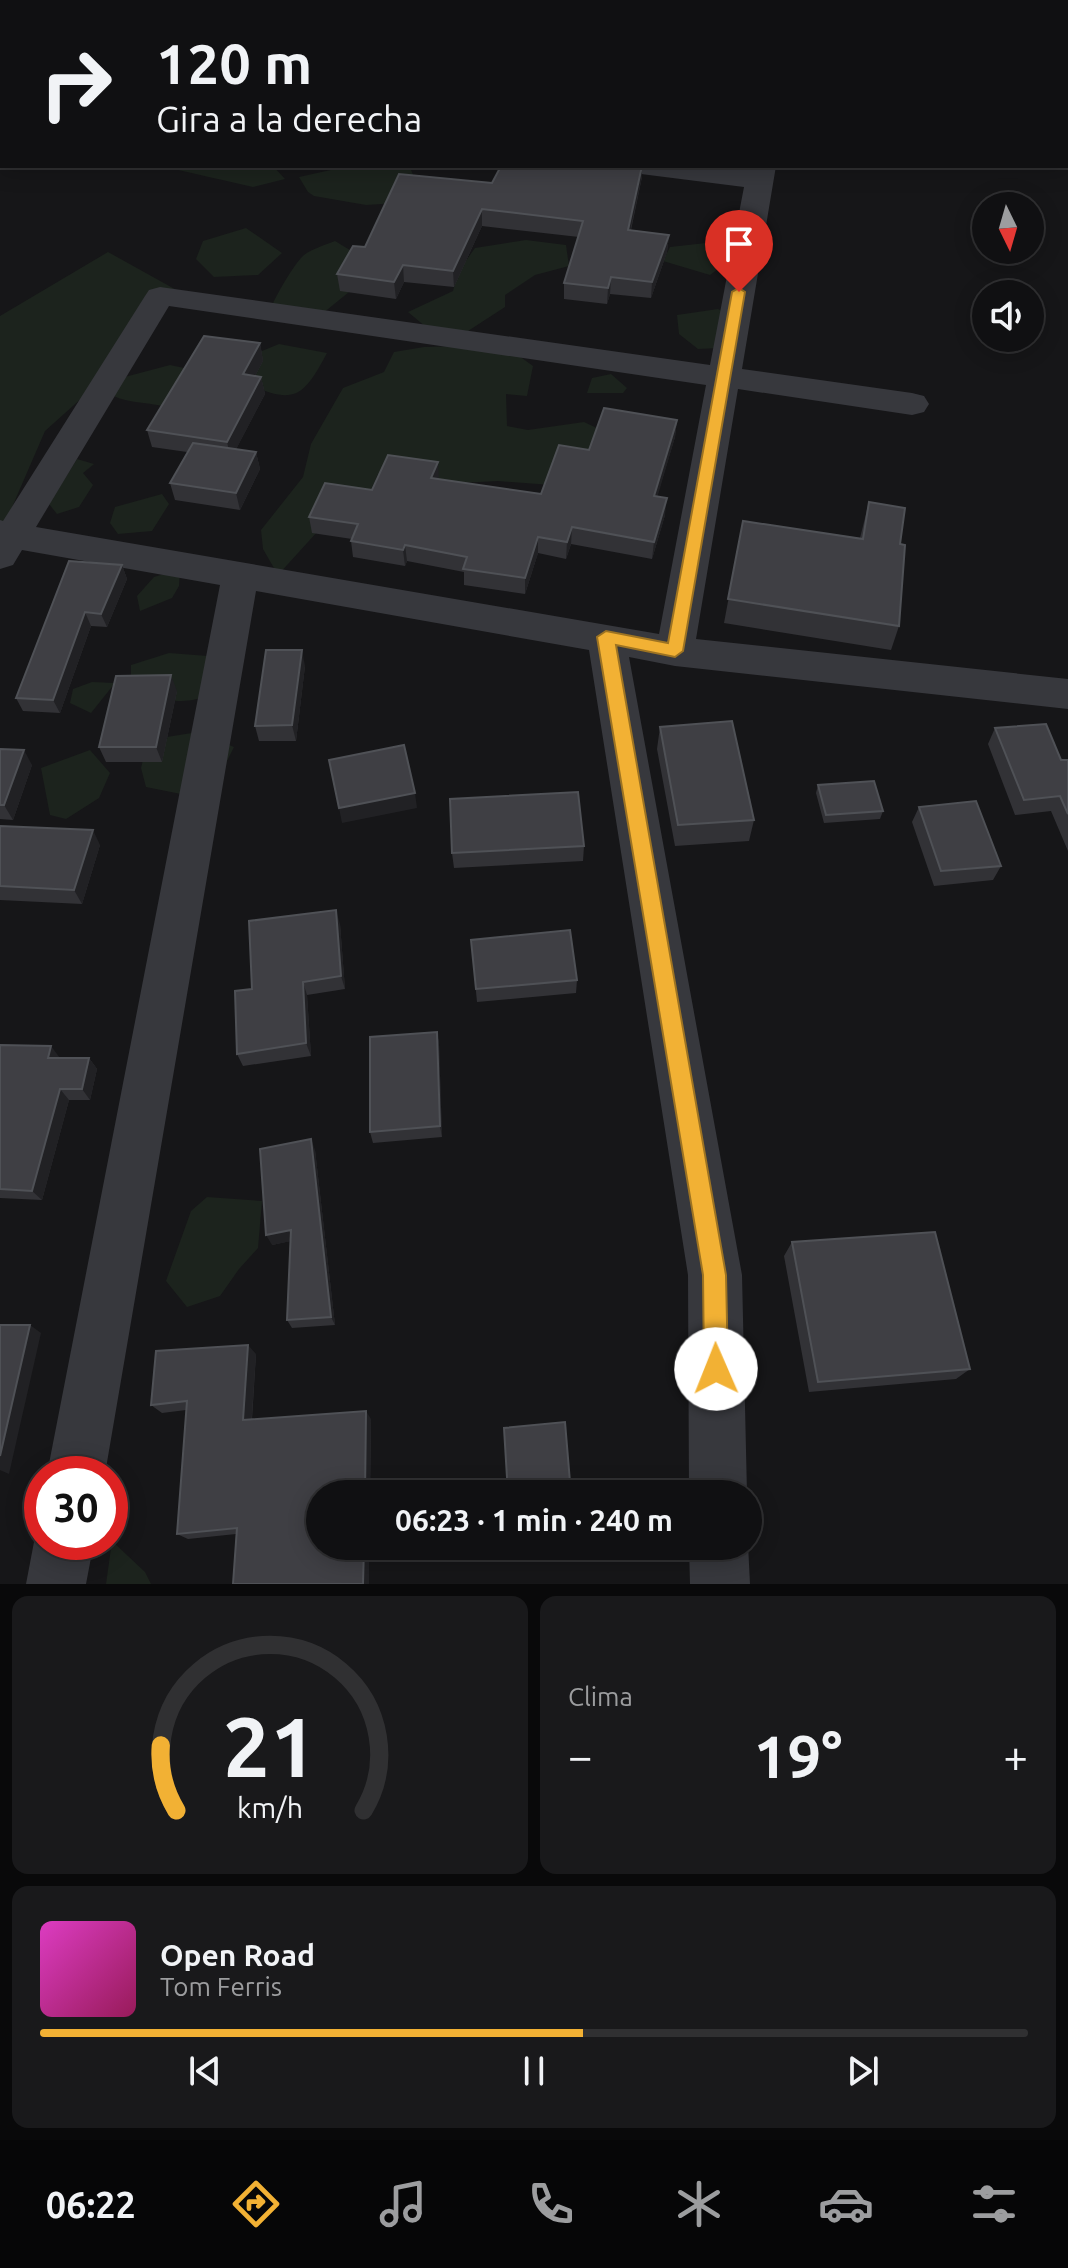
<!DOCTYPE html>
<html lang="es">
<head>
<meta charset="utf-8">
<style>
	:root { --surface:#101012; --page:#19191b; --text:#f1f3f6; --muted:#9c9d9f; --line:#303032; --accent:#f2b134 }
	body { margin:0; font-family:Ubuntu,sans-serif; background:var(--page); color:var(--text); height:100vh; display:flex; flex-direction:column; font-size:30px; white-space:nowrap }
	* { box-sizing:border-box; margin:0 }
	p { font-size:26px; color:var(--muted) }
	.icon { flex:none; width:44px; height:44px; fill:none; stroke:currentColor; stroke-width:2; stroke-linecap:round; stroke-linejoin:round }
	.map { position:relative; height:1584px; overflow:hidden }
	.panel { display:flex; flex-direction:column; gap:12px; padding:12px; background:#09090a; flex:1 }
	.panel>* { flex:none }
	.hud { position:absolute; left:0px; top:0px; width:1068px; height:168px; box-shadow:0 4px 20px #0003,0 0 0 2px var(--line); background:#101012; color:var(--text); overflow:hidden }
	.needle { width:52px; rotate:175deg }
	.controls { position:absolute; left:972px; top:192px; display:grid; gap:16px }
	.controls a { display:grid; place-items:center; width:72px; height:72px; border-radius:50%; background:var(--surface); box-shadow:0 4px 20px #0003,0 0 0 2px var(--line); font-size:40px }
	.speed { position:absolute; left:24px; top:1456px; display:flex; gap:16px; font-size:40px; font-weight:700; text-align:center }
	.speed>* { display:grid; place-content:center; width:104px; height:104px; border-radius:50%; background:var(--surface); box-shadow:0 4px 20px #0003,0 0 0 2px var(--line); line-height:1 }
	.speed .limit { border:12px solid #d22; background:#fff; color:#111 }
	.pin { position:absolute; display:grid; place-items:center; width:68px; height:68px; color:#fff; margin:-82px -34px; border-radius:50% 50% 50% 0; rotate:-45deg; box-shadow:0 0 8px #0007 }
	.pin .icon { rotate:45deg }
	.me { position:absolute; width:88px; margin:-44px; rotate:359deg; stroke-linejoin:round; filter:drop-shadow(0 0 6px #0008) }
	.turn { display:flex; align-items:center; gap:28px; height:168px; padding:0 24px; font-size:36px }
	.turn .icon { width:104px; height:104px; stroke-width:2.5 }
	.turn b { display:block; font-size:56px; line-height:68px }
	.big { font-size:60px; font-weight:700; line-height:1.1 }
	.panel .card { flex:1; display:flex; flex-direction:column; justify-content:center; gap:12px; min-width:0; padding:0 28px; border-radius:16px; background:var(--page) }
	.panel .dial { align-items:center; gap:0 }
	.dial svg { height:208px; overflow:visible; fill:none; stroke:var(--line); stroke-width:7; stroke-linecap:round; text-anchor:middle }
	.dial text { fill:var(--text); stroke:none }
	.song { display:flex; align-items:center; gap:24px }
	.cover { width:96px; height:96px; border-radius:12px; background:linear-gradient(135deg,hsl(310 70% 55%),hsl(330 70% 35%)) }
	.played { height:8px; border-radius:4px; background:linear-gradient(90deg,var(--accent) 55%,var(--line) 55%) }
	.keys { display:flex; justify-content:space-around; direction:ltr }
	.heat { display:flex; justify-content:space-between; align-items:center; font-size:44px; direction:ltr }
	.panel .tiles { flex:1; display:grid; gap:12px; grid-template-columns:1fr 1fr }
	.card:last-child { grid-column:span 2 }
	.trip { position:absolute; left:306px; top:1480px; width:456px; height:80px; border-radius:40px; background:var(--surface); box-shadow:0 4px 20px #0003,0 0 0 2px var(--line); font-weight:700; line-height:80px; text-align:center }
	.dock { display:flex; height:128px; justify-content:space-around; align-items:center; background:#060607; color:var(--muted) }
	.dock .icon { width:56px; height:56px }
	.dock .selected { color:var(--accent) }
	.dock b { font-size:36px; color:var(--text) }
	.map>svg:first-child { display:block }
	.green { fill:#1c231d }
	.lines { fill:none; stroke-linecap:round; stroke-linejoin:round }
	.minor { fill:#37383d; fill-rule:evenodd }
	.wall { fill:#323236 }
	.shaded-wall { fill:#212124 }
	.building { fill:#3f3f44; stroke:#4f5156; stroke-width:2 }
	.route { fill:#f2b134; stroke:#9d7322; stroke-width:2 }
</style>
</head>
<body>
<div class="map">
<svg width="1068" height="1584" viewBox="0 0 1068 1584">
	<rect width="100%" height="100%" fill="#161618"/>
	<path class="green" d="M176 166H273L285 179 253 187 174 169Z
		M349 166 411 170 415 179 414 202 366 205 314 196 308 192 299 177Z
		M246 228 282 253 258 275 214 277 196 259 203 241Z
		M526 240 566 245 569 266 535 275 505 295V307L468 331 426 327 408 312 453 291 458 272 475 248Z
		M335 241 373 264 354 288 312 322 270 310C274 299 295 262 304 255 312 249 325 245 335 241Z
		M715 242 730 260 710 275 663 261 670 247Z
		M108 252 180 292 103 379 45 431 0 535V316Z
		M718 309 740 321 739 347 698 349 679 334 677 315Z
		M279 344 327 353C303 398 294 406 244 382L247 357Z
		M504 345 533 366 527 396 506 394 507 426 528 430 584 422 618 438 578 487 498 481 401 486 378 474 369 494 318 531 278 575 263 549 261 530 303 477 311 444 343 388 384 372 394 352 424 347Z
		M170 365 198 371 166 407C144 401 123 404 105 391L121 378Z
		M611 374 627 388 623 393H587L592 378Z
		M77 459 94 464 83 473 93 485 79 507 57 514 49 504Z
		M162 494 169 504 152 531 118 534 110 523 115 507Z
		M180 569 179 586 172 598 140 611 137 596 154 577Z
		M169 653 208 656V696C176 706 161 700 131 689V665Z
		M92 682 115 683 91 713 70 703 73 689Z
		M198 732 234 747 221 773 191 796 146 787 141 768 148 740Z
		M90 750 110 773 99 798 66 819 50 815 41 768Z
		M207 1197 262 1201 258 1248 239 1269 220 1296 187 1307 166 1281 191 1211Z
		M112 1541 145 1572 151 1584H106Z"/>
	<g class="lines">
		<path class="minor" d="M586 0H610V2H586Z
			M894 0H918V2H894Z
			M1066 96H1068V112H1066Z
			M627 166H711L747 170 748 166H776L742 369 912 393 924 396 929 404 924 412 912 415 738 389 696 639 1068 679V709L675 666 629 657 742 1275 747 1494H689L688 1275 589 650 256 591 105 1474H47L220 585 22 550 13 565 0 569V520L3 521 145 296 149 290 160 287 710 365 744 187 641 174 631 172ZM169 306 706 385 659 634 36 527Z
			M42 1524V1542H94L86 1584H26L34 1542Z
			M748 1544 750 1584H690L689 1546Z"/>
	</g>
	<path class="wall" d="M642 177 631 230 669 235 667 252 651 298 610 294 607 304 564 299V283L579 237 482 226 454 287 404 282 396 299 340 291 337 274 365 247 492 183Z
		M260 343 263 361 255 376 261 377 265 394 236 449 256 452 260 469 240 510 175 500 170 483 187 452 152 447 147 430Z
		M677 420 675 437 657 496 665 515 652 559 571 544 566 559 538 553 525 594 464 585V572L407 561 405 566 353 557 351 541 352 539 312 533 309 517 372 490 439 479 541 494 589 450Z
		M869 502 900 544 899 626 891 650 724 623 743 521 860 538Z
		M122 565 127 579 107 627 91 626 60 713 23 711 16 698Z
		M305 666 296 741H259L255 726Z
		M177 691 162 762H106L99 747Z
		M660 727 754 820 749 841 675 846 657 749Z
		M995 728 1061 760H1068V851L1051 811 1015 815 988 744Z
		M0 749 32 765 13 820 0 819Z
		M818 785 883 811 880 819 824 823 816 793Z
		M919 807 1001 866 993 880 934 886 912 822Z
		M0 826 100 845 82 904 0 900Z
		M584 846 583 861 454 868 452 853Z
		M340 924 345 989 307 995 311 1056 243 1066 237 1054 252 989Z
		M471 940 577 980 576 993 477 1002Z
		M437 1032 439 1044 442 1137 373 1143 370 1132Z
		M0 1045 60 1058H89L97 1069 90 1100H69L42 1200 0 1198Z
		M315 1150 335 1325 292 1328 287 1320 290 1241 272 1245Z
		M792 1242 970 1369 956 1379 809 1392 784 1256Z
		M256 1354 252 1419H371L370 1494H320L369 1546V1584H233L236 1534 188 1539 177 1534 186 1410 162 1413 151 1405Z"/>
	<path class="shaded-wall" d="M642 166V177L627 246 628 230Z
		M482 209V226L454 287 453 271Z
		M669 235 667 252 651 298 652 282Z
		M403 265 404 282 396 299 394 282Z
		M611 277 610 294 607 304 608 288Z
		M260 343 263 361 247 391 243 374Z
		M261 377 265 394 231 459 227 442Z
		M677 420 675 437 653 512 654 496Z
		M256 452 260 469 240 510 236 493Z
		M438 462 439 479 431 478Z
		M667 498 665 515 652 559 654 542Z
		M572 527 571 544 566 559 567 542Z
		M538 537V553L525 594V578Z
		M405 545 407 561 405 566 403 550Z
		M122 565 127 579 107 627 101 614Z
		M85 612 91 626 60 713 53 700Z
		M302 650 305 666 296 741 292 725Z
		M171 675 177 691 162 762 156 747Z
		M24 750 32 765 13 820 4 805Z
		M415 793 417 808 342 823 339 808Z
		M93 830 100 845 82 904 74 890Z
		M336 910 340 924 345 989 341 976Z
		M303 982 307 995 311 1056 306 1043Z
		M437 1032 439 1044 442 1137 440 1126Z
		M51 1046 60 1058H48Z
		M89 1058 97 1069 90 1100 82 1089Z
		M60 1089 69 1100 42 1200 32 1191Z
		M311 1139 315 1150 335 1325 331 1317Z
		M291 1230 296 1240 272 1245 266 1235Z
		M30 1325 41 1333 9 1474 0 1470V1456Z
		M248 1345 256 1354 251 1428 243 1420Z
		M366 1411 371 1419 370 1494H365Z
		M364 1546H369V1584H363Z"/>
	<path class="building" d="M660 0H691L690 2H659Z
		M501 166H642L628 230 669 235 652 282 611 277 608 288 564 283 583 221 482 209 453 271 403 265 394 282 337 274 353 246 365 247 399 174 492 183Z
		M204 336 260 343 243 374 261 377 227 442 147 430Z
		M604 408 677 420 654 496 667 498 654 542 572 527 567 542 538 537 525 578 463 569 467 557 405 545 403 550 351 541 358 524 309 517 325 483 372 490 388 455 438 462 431 478 541 494 559 445 589 450Z
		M193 443 256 452 236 493 170 483Z
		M869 502 905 508 900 544 905 545 899 626 728 599 743 521 863 539Z
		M69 561 122 565 101 614 85 612 53 700 16 698Z
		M266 650H302L292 725 255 726Z
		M171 675 156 747H99L116 676Z
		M732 721 754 820 678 825 660 727Z
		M1046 724 1061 760H1068V814L1060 796 1024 800 995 728Z
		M404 745 415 793 339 808 329 760Z
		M0 749 24 750 4 805H0Z
		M874 781 883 811 826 815 818 785Z
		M578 792 584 846 452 853 450 799Z
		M976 801 1001 866 941 871 919 807Z
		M0 826 93 830 74 890 0 886Z
		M336 910 341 976 303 982 306 1043 237 1054 235 991 252 989 249 921Z
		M570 930 577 980 476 989 471 940Z
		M437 1032 440 1126 370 1132V1037Z
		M0 1045 51 1046 48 1058H89L82 1089H60L32 1191 0 1189Z
		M311 1139 331 1317 287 1320 291 1230 266 1235 260 1149Z
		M935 1232 970 1369 818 1382 792 1242Z
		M0 1325H30L0 1456Z
		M248 1345 243 1420 366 1411 365 1494H320V1546H364L363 1584H233L237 1528 177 1534 187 1401 151 1405 156 1351Z
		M565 1422 571 1494H508L504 1428Z"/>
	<path class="route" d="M739 288 745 292 683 651 675 657 616 645 726 1275 728 1369 725 1377 716 1381 708 1377 704 1369 703 1275 597 637 606 631 668 643 732 292Z"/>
</svg>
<div class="controls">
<a><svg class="needle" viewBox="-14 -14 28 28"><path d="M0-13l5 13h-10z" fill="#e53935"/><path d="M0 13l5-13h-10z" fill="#9c9d9f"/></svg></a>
<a><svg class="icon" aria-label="sound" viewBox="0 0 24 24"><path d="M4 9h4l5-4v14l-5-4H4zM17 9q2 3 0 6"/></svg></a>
</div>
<div class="speed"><div class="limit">30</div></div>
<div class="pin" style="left:739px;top:292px;background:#d93025"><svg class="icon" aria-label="arrive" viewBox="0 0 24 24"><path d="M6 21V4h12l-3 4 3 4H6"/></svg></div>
<svg class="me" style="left:716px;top:1369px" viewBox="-20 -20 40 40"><circle r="19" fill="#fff"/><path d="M0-13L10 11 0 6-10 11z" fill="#f2b134"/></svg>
<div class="trip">06:23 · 1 min · 240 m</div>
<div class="hud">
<div class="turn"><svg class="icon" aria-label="right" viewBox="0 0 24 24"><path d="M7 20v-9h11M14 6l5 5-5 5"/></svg><div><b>120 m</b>Gira a la derecha</div></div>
</div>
</div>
<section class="panel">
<div class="tiles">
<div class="card dial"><svg viewBox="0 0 100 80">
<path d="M14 69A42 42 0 1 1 86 69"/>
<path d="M14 69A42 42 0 0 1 8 44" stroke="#f2b134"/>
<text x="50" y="56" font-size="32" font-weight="700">21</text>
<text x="50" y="72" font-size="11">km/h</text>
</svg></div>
<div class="card"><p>Clima</p>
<div class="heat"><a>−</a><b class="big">19°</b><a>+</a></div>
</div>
<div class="card">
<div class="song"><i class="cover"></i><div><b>Open Road</b><p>Tom Ferris</p></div></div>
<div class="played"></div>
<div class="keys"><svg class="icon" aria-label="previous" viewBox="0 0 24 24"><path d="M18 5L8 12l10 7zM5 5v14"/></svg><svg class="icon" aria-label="pause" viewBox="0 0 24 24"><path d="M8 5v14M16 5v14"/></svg><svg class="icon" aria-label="next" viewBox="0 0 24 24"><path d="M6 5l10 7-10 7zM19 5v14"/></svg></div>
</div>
</div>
</section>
<nav class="dock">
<b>06:22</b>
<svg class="icon selected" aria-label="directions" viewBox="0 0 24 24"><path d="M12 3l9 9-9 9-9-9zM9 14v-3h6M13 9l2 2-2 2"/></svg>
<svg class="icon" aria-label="music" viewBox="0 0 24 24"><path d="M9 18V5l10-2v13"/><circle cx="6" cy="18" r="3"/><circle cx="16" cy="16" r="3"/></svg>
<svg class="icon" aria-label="phone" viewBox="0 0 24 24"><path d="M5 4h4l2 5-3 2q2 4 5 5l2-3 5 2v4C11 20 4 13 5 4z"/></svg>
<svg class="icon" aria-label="climate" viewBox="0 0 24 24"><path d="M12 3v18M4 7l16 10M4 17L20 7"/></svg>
<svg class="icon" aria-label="car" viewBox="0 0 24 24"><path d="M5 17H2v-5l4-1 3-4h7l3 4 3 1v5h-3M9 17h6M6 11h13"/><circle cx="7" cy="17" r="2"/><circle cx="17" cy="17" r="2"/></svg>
<svg class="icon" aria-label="filters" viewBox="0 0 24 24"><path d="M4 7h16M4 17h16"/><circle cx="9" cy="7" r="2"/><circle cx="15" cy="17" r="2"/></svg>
</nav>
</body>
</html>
